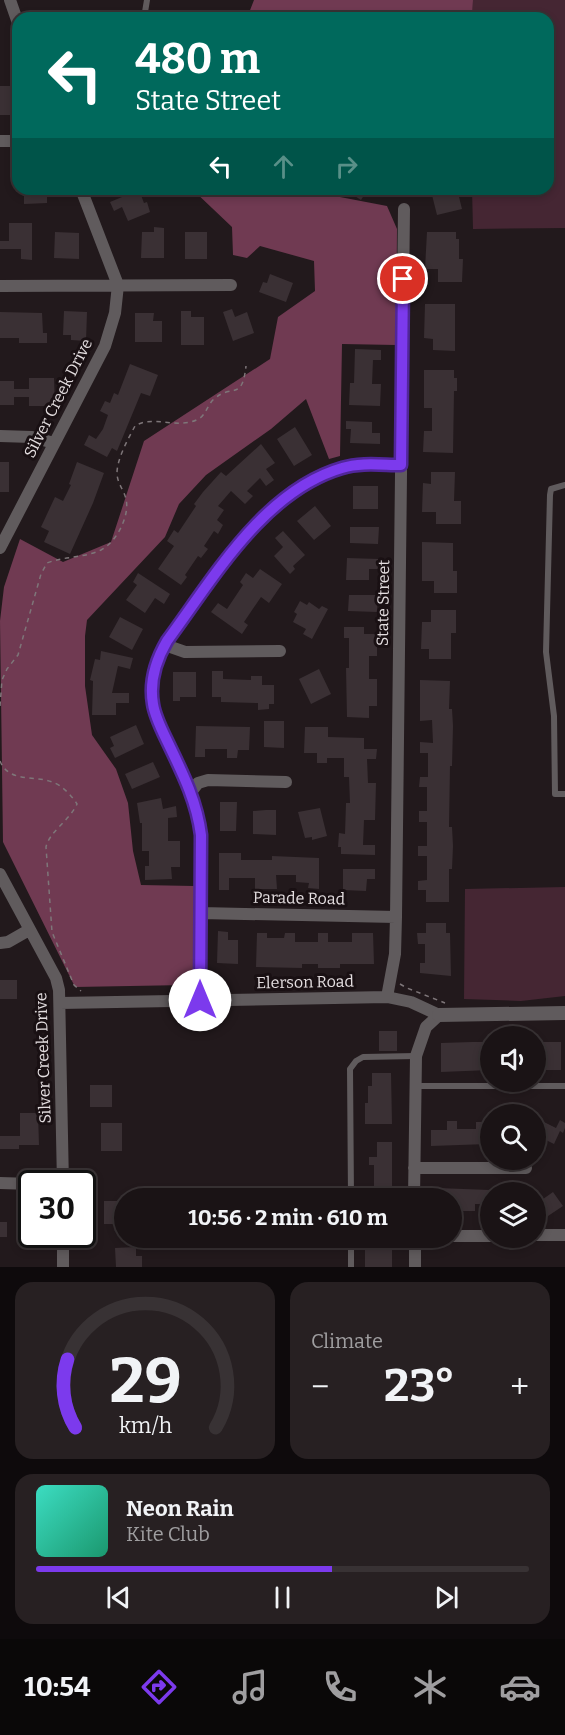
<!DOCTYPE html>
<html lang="en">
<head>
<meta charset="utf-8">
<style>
	:root { --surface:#1a1315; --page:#272022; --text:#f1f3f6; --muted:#9f9ea0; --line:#383234; --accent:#7c3aed }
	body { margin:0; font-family:Bitter,serif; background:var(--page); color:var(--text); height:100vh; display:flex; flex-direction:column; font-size:22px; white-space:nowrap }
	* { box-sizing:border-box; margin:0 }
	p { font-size:20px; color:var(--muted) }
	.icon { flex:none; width:33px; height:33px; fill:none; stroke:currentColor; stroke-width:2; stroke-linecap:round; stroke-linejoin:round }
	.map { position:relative; height:1267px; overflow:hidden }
	.drawer { display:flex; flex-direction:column; gap:15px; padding:15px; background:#0e0a0c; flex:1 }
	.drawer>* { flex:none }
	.hud { position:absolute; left:12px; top:12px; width:542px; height:183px; border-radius:18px; box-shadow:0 3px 9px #0003,0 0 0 2px var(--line); background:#00695c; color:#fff; overflow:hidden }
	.fabs { position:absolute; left:480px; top:1026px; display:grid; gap:12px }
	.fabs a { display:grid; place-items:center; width:66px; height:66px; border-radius:50%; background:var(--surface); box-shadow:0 3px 9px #0003,0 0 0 2px var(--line); font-size:30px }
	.speed { position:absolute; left:18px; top:1170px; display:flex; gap:12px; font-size:30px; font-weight:700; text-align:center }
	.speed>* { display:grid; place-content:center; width:78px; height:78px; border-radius:50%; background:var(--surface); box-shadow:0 3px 9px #0003,0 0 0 2px var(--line); line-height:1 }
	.speed .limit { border:3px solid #111; border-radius:9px; background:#fff; color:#111 }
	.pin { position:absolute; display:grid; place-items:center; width:51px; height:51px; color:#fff; margin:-26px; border:3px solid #fff; border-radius:50%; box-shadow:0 2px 6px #0007 }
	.me { position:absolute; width:66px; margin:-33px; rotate:0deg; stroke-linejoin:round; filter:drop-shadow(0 0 4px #0008) }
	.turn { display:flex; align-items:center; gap:21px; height:126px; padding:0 24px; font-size:27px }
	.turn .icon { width:78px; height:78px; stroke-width:2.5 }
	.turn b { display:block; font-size:42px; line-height:51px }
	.lanes { display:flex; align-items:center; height:57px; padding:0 24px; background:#0003; justify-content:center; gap:30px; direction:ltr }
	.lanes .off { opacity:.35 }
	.big { font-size:45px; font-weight:700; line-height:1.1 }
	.drawer .tile { flex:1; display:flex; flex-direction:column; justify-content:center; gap:9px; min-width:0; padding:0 21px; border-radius:18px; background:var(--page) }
	.drawer .dial { align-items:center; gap:0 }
	.dial svg { height:156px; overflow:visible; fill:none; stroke:var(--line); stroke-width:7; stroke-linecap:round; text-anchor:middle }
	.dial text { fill:var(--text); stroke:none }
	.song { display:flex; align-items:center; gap:18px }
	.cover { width:72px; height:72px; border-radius:9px; background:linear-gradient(135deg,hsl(170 70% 55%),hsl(160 70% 35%)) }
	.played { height:6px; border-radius:3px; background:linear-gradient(90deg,var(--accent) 60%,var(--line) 60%) }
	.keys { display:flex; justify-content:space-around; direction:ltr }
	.heat { display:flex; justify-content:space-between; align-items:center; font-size:33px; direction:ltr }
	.drawer .tiles { flex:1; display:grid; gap:15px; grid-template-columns:1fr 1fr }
	.tile:last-child { grid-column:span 2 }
	.trip { position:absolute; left:114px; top:1188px; width:348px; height:60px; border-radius:30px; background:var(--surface); box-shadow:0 3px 9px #0003,0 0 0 2px var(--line); font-weight:700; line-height:60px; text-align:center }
	.menu { display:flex; height:96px; justify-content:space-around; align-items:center; background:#0a0808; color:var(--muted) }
	.menu .icon { width:42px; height:42px }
	.menu .on { color:var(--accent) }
	.menu b { font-size:27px; color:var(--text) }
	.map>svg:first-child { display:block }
	.green { fill:#452633 }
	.forest { fill:#703a52 }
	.building { fill:#3a3034 }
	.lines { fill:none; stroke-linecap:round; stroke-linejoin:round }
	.path { stroke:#7e7679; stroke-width:1.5; stroke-dasharray:4.5 4.5; stroke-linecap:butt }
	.service { stroke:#605b5d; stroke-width:6 }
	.minor { stroke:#605b5d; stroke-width:12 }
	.tertiary { stroke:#605b5d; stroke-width:14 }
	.route-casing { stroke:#51269a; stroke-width:15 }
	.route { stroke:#7c3aed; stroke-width:10 }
	.labels { text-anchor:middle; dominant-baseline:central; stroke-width:6; stroke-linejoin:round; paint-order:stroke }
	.street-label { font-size:16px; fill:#e4dee0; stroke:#191013 }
</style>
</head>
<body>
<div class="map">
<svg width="565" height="1267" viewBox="0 0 565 1267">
	<rect width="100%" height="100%" fill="#22191c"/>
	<path class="green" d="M473 0H565V228L473 229 472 189H548V18H472Z
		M565 887V996L521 1001 464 999 465 889Z"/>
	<path class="forest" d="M254 0H473L472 18H247Z
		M192 189H320L319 193 387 206 397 229 396 345 342 344 340 456 329 459 306 399 271 429 206 475 179 504 165 537 87 620 85 636V686L92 735 116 769 128 803 133 851 141 885 194 886 193 979 186 985 75 987 3 842 0 621 4 587 20 539 63 562 111 542 144 441 270 359 278 317 315 291 314 261 260 246 247 258 233 255 232 227Z"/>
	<path class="building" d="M0 86H18V115H0Z
		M24 189H47V203L24 204Z
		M344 189H368L361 200Z
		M453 189H457L462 209 437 215 432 195Z
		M139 190 144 203 147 202 150 212 128 221 122 207 114 211 110 202Z
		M9 223H32V260L21 259V249H0V241H9Z
		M154 227 164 228V258H141L142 232H154Z
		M55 232 79 233V259L54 258Z
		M185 232H207V259H185Z
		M427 232H456V239H459V259H463L462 282H438V269H425Z
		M270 274 293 283 286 302 259 292 263 282 267 283Z
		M425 304H455V351L433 350V339L424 338Z
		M232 309 235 317 247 312 254 333 233 341 223 312Z
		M64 311 87 312 86 341 71 340V335H63Z
		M181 311H191V317H204V345H181Z
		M0 312 42 313 43 333H47V343H19V338H0Z
		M135 313H154L153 321H162V342H135Z
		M355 349 381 350V360H373L372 384H381L380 406 349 405 350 383H354Z
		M130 364 158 375 150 396 141 393 117 451 112 448 107 457 84 445 89 435 96 439 103 429 108 415 100 411 105 401 110 403 114 393 118 395Z
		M424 370H454V378H457V391H454L453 453 423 452 424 431H432V408H424Z
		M29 378H54L55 406H29V397H14V405H0V381H14V389H29Z
		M346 421 372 422V433H380V444L350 443 351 429H346Z
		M295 427 312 455 294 466 277 439Z
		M261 444 275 463 266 469 274 480 266 486 260 478 247 491 253 496 245 504 231 491 218 506 224 510 217 520 223 525 218 534 214 531 204 546 208 549 201 558 198 556 185 575 187 577 181 585 158 569 174 546 167 541 174 530 178 533 196 506 194 504 203 492 221 472 226 476Z
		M0 462H9V492H0Z
		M77 462 104 473 93 503 70 554 44 542 49 531 41 527 55 497 63 501 71 485 69 484Z
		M431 472H455L454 501H461V524H436V512H422L423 483 431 484Z
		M353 486H378V509H353Z
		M315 506 331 526 314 540 297 521Z
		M350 527H379L378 544 350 543Z
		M283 531 305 555 293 566 295 569 290 574 274 556 283 547 275 538Z
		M422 542 453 543V571H457V593H434V581H422Z
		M347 558 379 559V569H369V580H346Z
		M260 569 282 584 269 603 261 597 244 622 248 625 242 634 211 612 218 603 227 609 243 585 240 582 246 573 253 578Z
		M138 573 170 594 164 604 155 598 145 613 126 600 137 585 133 582Z
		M349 595H378L377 612 348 611Z
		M300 601 307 605 309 602 319 609 322 606 328 609 312 639 303 634 306 629 293 622 297 614 294 612Z
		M431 610H456V633H451V659H429V649H421L422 622H431Z
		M120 617 143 629 132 650 109 637Z
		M344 627H364V634H377V656H369V679H377V706H369V718L347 717 346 668H349V638H344Z
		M101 651 133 658 130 669 118 666 112 693H129V703H116V715H92L93 681 90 680 95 659 100 660Z
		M319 669 331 694 311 704 299 679Z
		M212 671H223V679L251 680V676H262V685H274V704H269V709L258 710V703L221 702V697H212Z
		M173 672H196V697H180V701H173Z
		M420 680 450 681 449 709H452L453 726 452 766H450L449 827H452L453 846 452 869H449V902H426V890H418V881L427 880V856H418V846H427V822H419V811H427V787H419L420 777H428V753H420V742L433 743 432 720 420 721Z
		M264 721H284V748L264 747Z
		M136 725 144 744 115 758 110 748 114 746 110 737Z
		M196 726 250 727 249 750H238L237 758H227V749H205V757H195Z
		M305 727H328V737L364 738V749H377L376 759H367L368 783H376L375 820H364L363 845H375V855L341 854V847H338L339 833 345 834 346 803H350L349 777H344V758H327V763H317V753H304Z
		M153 762 160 777 132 789 125 774Z
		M161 798 163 809 176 806 177 817 168 818V841H180V867H171L172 879 145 880V866H149V851H142V823H140L137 803Z
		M220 802H237L236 831H220Z
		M320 808 327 836 312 840V837L305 838 298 812Z
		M266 810H276V835L253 834V811Z
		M219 853H241V860H272V856L319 858V889L308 888 309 883 296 882V875H276L277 889H255V878H229V890H219Z
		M343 869H375V879H367L366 891 343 890Z
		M426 923H446V933H450L451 976 420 973V963H425V944H418L417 933H426Z
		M218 931 228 932V940H238V964L217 963Z
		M257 933H267V938H284L285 933H295V942H318V933H328V942H352V933H373L374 964H340V968H318V964H302V968L256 967Z
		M0 980H17V999H0Z
		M379 1031H397V1051H379Z
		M472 1042H490V1070L441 1072V1043Z
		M537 1042H561V1070H546V1065L537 1064Z
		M372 1073H391L392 1124H365V1103H368V1086H372Z
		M90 1085H112V1107H90Z
		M20 1113H38L39 1145H19V1149H0V1136H20Z
		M560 1120 565 1123V1128L563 1133 560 1131 554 1144 536 1135 542 1121 556 1128Z
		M447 1121H457V1129H476V1122H488V1144L431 1146V1130H447Z
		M101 1123H122V1151H101Z
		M377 1142H392V1198H374V1165H369V1157H377Z
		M437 1188 490 1190V1204H475V1211H452V1198H437Z
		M553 1192 563 1206 545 1218 536 1204Z
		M104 1201H121V1224H104Z
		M0 1222H7V1237H0Z
		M369 1238H392V1267H365V1249H370Z
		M136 1247V1256H142V1267H116L115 1248Z"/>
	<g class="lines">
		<path class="path" d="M0 706 2 680 7 669 18 655 41 574 47 563C65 556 84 558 101 550 117 542 130 515 126 499 124 490 117 483 117 473 117 459 128 439 135 426 153 414 180 431 200 418 206 414 208 404 214 399 232 383 242 402 246 366
			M0 761C9 783 34 775 52 782 62 785 72 796 77 804 70 820 49 832 46 847L52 932 74 985 81 991
			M400 984 407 988 445 1003"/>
		<path class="service" d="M144 18 147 0
			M565 485 551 489 550 495 546 652 554 716 555 794H565
			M416 1086H565
			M351 1198 350 1069 356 1061 363 1057 416 1056
			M351 1238V1267"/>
		<path class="minor" d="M10 0 18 23
			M0 141H18
			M0 286 231 285
			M0 436 32 437 54 443
			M0 548 105 346 115 313 118 285 81 189
			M165 645 185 652 280 651
			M191 792 198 783 208 780 286 782
			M0 874 56 978 59 990 63 1184
			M201 913 396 917
			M0 943 8 942 29 930
			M387 997 395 954 396 917 404 209
			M200 1000 201 835C197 802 184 776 170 747 164 734 155 718 153 704 149 681 157 661 167 641 210 584 271 481 346 467 364 463 383 465 401 465
			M60 1003 387 997 411 1002 439 1015 426 1027 416 1056 414 1198
			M414 1168H526
			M0 1183 32 1184
			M63 1234V1267
			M536 1235H565
			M452 1236H490
			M415 1238V1267"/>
		<path class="tertiary" d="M439 1015 565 1013"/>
	</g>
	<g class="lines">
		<defs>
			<path id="route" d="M200 1000 201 835C197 803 184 776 170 747 164 734 155 718 153 704 149 681 156 660 167 641 213 579 263 491 342 468 361 462 382 465 401 465L403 279"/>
		</defs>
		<use href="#route" class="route-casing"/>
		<use href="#route" class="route"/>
	</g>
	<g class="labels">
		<g class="street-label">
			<text transform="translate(58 398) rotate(-63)">Silver Creek Drive</text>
			<text transform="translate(383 603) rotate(-89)">State Street</text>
			<text transform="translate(299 898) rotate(1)">Parade Road</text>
			<text transform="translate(305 982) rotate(-1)">Elerson Road</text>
			<text transform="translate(43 1058) rotate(-92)">Silver Creek Drive</text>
		</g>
	</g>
</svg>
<div class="fabs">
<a><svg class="icon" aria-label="sound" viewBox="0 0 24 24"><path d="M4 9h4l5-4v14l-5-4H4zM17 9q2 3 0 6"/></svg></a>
<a><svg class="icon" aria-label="search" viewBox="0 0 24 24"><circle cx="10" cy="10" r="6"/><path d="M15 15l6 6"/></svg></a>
<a><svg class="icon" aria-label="layers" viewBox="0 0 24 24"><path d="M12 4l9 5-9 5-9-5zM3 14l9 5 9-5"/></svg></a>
</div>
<div class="speed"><div class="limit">30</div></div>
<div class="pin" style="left:403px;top:279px;background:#d93025"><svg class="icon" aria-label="arrive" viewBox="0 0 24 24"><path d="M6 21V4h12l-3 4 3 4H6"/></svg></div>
<svg class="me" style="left:200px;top:1000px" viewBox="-20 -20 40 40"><circle r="19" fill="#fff"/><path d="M0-13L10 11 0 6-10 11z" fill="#7c3aed"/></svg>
<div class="trip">10:56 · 2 min · 610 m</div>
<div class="hud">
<div class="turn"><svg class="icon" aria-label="left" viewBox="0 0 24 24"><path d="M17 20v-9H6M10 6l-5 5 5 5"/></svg><div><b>480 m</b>State Street</div></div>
<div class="lanes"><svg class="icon" aria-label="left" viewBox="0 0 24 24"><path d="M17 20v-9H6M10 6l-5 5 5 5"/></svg><svg class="icon off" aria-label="ahead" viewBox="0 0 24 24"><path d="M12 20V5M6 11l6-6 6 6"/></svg><svg class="icon off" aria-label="right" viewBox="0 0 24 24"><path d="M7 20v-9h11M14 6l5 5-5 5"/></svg></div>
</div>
</div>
<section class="drawer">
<div class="tiles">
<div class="tile dial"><svg viewBox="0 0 100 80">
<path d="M14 69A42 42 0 1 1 86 69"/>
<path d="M14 69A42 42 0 0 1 10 34" stroke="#7c3aed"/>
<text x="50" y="56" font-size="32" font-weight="700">29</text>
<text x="50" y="72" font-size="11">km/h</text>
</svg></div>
<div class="tile"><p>Climate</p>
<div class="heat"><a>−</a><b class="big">23°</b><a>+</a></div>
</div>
<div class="tile">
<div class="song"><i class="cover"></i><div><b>Neon Rain</b><p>Kite Club</p></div></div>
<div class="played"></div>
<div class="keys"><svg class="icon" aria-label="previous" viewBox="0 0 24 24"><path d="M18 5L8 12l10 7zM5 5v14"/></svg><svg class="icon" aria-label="pause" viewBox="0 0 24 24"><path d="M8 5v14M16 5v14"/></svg><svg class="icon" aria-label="next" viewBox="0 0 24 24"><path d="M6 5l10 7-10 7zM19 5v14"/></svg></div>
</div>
</div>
</section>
<nav class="menu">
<b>10:54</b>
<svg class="icon on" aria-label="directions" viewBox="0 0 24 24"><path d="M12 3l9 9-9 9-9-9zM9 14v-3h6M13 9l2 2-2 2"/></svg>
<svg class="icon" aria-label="music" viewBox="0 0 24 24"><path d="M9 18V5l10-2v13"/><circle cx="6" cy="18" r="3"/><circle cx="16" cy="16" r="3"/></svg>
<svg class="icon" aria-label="phone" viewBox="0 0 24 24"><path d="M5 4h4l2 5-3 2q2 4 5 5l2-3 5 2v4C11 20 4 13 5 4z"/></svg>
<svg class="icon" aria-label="climate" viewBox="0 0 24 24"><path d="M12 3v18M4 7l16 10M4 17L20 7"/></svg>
<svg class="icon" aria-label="car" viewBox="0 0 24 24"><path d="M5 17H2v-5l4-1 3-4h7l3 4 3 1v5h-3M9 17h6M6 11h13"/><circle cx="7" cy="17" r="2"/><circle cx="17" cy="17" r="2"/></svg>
</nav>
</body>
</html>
